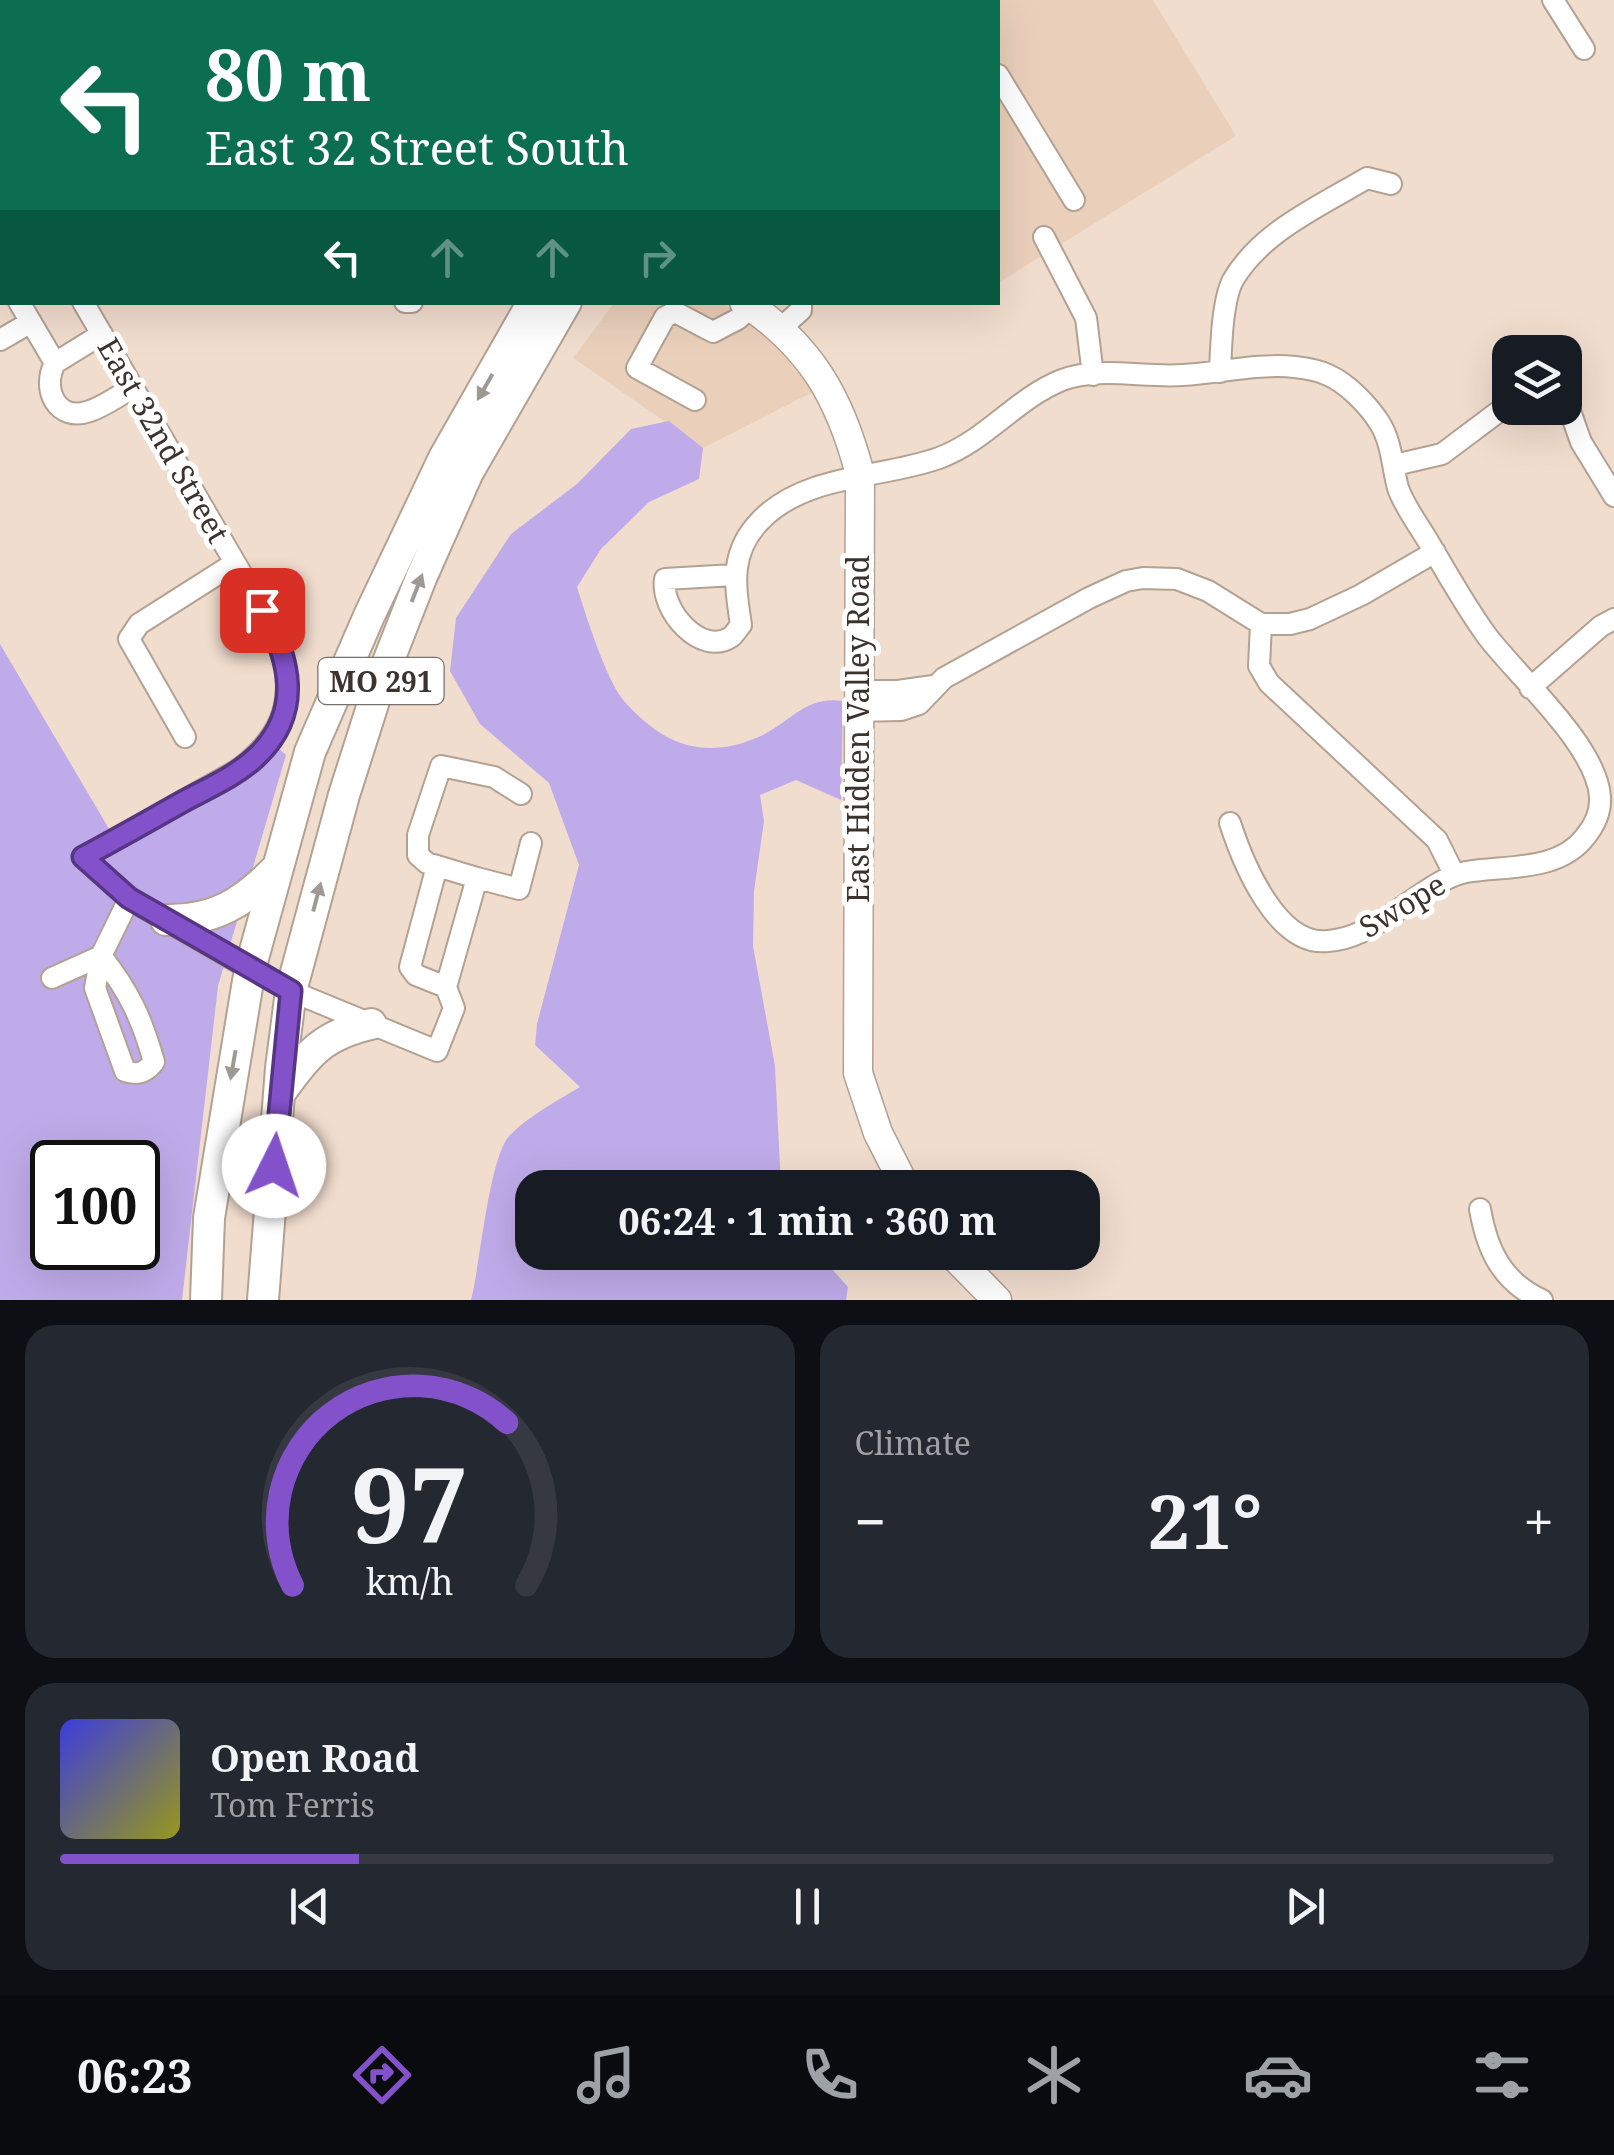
<!DOCTYPE html>
<html lang="en">
<head>
<meta charset="utf-8">
<style>
	:root { --surface:#171b24; --page:#242831; --text:#f1f3f6; --muted:#9ea1a6; --line:#363941; --accent:#8352cb }
	body { margin:0; font-family:"Noto Serif",serif; background:var(--page); color:var(--text); height:100vh; display:flex; flex-direction:column; font-size:38px; white-space:nowrap }
	* { box-sizing:border-box; margin:0 }
	p { font-size:32px; color:var(--muted) }
	.icon { flex:none; width:55px; height:55px; fill:none; stroke:currentColor; stroke-width:2; stroke-linecap:round; stroke-linejoin:round }
	.map { position:relative; height:1300px; overflow:hidden }
	.side { display:flex; flex-direction:column; gap:25px; padding:25px; background:#0d0f14; flex:1 }
	.side>* { flex:none }
	.hud { position:absolute; left:0px; top:0px; width:1000px; height:305px; box-shadow:0 10px 40px #0002; background:#0b6e4f; color:#fff; overflow:hidden }
	.buttons { position:absolute; left:1492px; top:335px; display:grid; gap:20px }
	.buttons a { display:grid; place-items:center; width:90px; height:90px; border-radius:20px; background:var(--surface); box-shadow:0 10px 40px #0002; font-size:50px }
	.speed { position:absolute; left:30px; top:1140px; display:flex; gap:20px; font-size:50px; font-weight:700; text-align:center }
	.speed>* { display:grid; place-content:center; width:130px; height:130px; border-radius:50%; background:var(--surface); box-shadow:0 10px 40px #0002; line-height:1 }
	.speed .limit { border:5px solid #111; border-radius:15px; background:#fff; color:#111 }
	.pin { position:absolute; display:grid; place-items:center; width:85px; height:85px; color:#fff; margin:-42px; border-radius:20px; box-shadow:0 5px 15px #0006 }
	.me { position:absolute; width:110px; margin:-55px; rotate:4deg; stroke-linejoin:round; filter:drop-shadow(0 0 8px #0008) }
	.turn { display:flex; align-items:center; gap:35px; height:210px; padding:0 40px; font-size:45px }
	.turn .icon { width:130px; height:130px; stroke-width:2.5 }
	.turn b { display:block; font-size:70px; line-height:85px }
	.lanes { display:flex; align-items:center; height:95px; padding:0 40px; background:#0003; justify-content:center; gap:50px; direction:ltr }
	.lanes .off { opacity:.35 }
	.big { font-size:75px; font-weight:700; line-height:1.1 }
	.side .tile { flex:1; display:flex; flex-direction:column; justify-content:center; gap:15px; min-width:0; padding:0 35px; border-radius:30px; background:var(--page) }
	.side .dial { align-items:center; gap:0 }
	.dial svg { height:260px; overflow:visible; fill:none; stroke:var(--line); stroke-width:7; stroke-linecap:round; text-anchor:middle }
	.dial text { fill:var(--text); stroke:none }
	.song { display:flex; align-items:center; gap:30px }
	.cover { width:120px; height:120px; border-radius:15px; background:linear-gradient(135deg,hsl(240 70% 55%),hsl(60 70% 35%)) }
	.played { height:10px; border-radius:5px; background:linear-gradient(90deg,var(--accent) 20%,var(--line) 20%) }
	.keys { display:flex; justify-content:space-around; direction:ltr }
	.heat { display:flex; justify-content:space-between; align-items:center; font-size:55px; direction:ltr }
	.side .tiles { flex:1; display:grid; gap:25px; grid-template-columns:1fr 1fr }
	.tile:last-child { grid-column:span 2 }
	.trip { position:absolute; left:515px; top:1170px; width:585px; height:100px; border-radius:30px; background:var(--surface); box-shadow:0 10px 40px #0002; font-weight:700; line-height:100px; text-align:center }
	.tabs { display:flex; height:160px; justify-content:space-around; align-items:center; background:#090b0e; color:var(--muted) }
	.tabs .icon { width:70px; height:70px }
	.tabs .selected { color:var(--accent) }
	.tabs b { font-size:45px; color:var(--text) }
	.map>svg:first-child { display:block }
	.built { fill:#ead0bb }
	.green { fill:#bfabe9; fill-rule:evenodd }
	.lines { fill:none; stroke-linecap:round; stroke-linejoin:round }
	.minor-casing { stroke:#b3a192; stroke-width:24 }
	.major-casing { stroke:#b3a192; stroke-width:31 }
	.highway-casing { stroke:#b3a192; stroke-width:34 }
	.minor { stroke:#fff; stroke-width:20 }
	.major { stroke:#fff; stroke-width:28 }
	.highway { stroke:#fff; stroke-width:30 }
	.oneway { fill:#9d9a96 }
	.route-casing { stroke:#553584; stroke-width:25 }
	.route { stroke:#8352cb; stroke-width:18 }
	.labels { text-anchor:middle; dominant-baseline:central; stroke-width:10; stroke-linejoin:round; paint-order:stroke }
	.shield { fill:#fff; stroke:#76716d; stroke-width:2.5 }
	.shield-label { font-size:28px; font-weight:bold; fill:#3b342e }
	.street-label { font-size:30px; fill:#3b342e; stroke:#fff }
</style>
</head>
<body>
<div class="map">
<svg width="1614" height="1300" viewBox="0 0 1614 1300">
	<rect width="100%" height="100%" fill="#f1ddce"/>
	<path class="built" d="M782 0H1153L1236 136 998 283V2Z
		M614 303H721L757 324 787 350 815 391 703 448 573 358Z"/>
	<path class="green" d="M669 421 703 448 699 479 649 502 601 549 577 587C585 613 607 682 624 701 664 746 705 761 761 736 792 721 805 696 843 701L841 800 796 780 760 795 764 821 754 891 753 946 775 1066 781 1187 532 1188V1252L818 1253 848 1287 846 1300H471C480 1267 489 1156 510 1135 530 1115 557 1101 580 1087L535 1045 537 1024 579 865 549 783 480 724 450 671 456 618 511 534 577 484 631 429Z
		M0 644 115 839 270 741 286 755 218 986 182 1300H0ZM52 1162H138V1248H52Z"/>
	<g class="lines">
		<defs>
			<path id="minor" d="M116 0V2
				M219 0V2
				M421 0V2
				M951 0 953 2
				M1553 0 1584 49
				M51 2 55 0
				M526 2 527 0
				M618 2 619 0
				M0 31 2 29
				M998 75 1074 200
				M0 173 2 177
				M1044 237 1086 318 1093 375
				M0 271 2 275
				M19 302 55 363
				M83 302 276 633C298 691 288 733 238 770L83 857 129 899 250 969 291 991 437 1051 454 1008 446 987 477 878 427 863 418 855V835L441 766 494 777 521 794
				M405 302H412
				M780 329 801 310V302
				M102 334 55 363C41 389 57 423 90 411 105 406 119 395 133 388
				M0 340 31 322
				M1220 372C1221 348 1222 301 1233 280 1262 231 1320 206 1367 178L1391 184
				M1565 397 1581 442 1614 496
				M695 400 637 368 665 317 675 312 713 332 738 319 751 307
				M1395 465 1442 454 1510 403
				M734 575 665 579C660 610 701 657 731 637 735 634 737 629 741 625 735 585 729 552 761 520 805 474 884 478 939 458 987 440 1015 399 1062 380 1099 366 1144 378 1183 375 1219 373 1259 363 1295 367 1305 368 1320 371 1328 375 1347 383 1368 405 1379 422 1392 442 1392 466 1398 488 1404 506 1418 524 1428 541 1447 573 1465 606 1487 636 1519 678 1597 746 1600 797 1601 813 1595 825 1585 837 1558 872 1507 865 1466 872 1442 877 1419 896 1398 910 1376 924 1356 939 1328 941 1277 947 1243 863 1230 823
				M1261 624 1259 666 1269 683 1437 840 1454 874
				M1530 688 1601 626 1614 619
				M857 691H898L933 686
				M857 711 901 710 919 704 944 678 1089 598 1126 581 1143 578 1177 579 1208 591 1261 624H1290L1310 619 1361 595 1435 552
				M185 737 129 639 139 624 235 563
				M437 866 410 967 416 975 446 987
				M477 878 519 889 531 843
				M52 978 101 956C129 991 142 1019 154 1062 146 1072 138 1076 125 1071L95 988 101 956 129 899
				M1480 1209C1487 1250 1502 1282 1542 1300"/>
			<path id="major" d="M744 302C811 346 840 398 860 474L858 1073 878 1133 906 1188
				M950 1252 997 1300"/>
			<path id="highway" d="M708 2 709 0
				M739 2 740 0
				M166 920C214 921 243 903 276 869
				M280 1093C308 1053 323 1035 371 1024
				M206 1300 209 1218 250 969 310 752 369 616 444 458 533 302
				M263 1300 281 1068 291 991 344 795 379 685 421 578 468 472 566 302"/>
		</defs>
		<use href="#minor" class="minor-casing"/>
		<use href="#major" class="major-casing"/>
		<use href="#highway" class="highway-casing"/>
		<use href="#minor" class="minor"/>
		<use href="#major" class="major"/>
		<use href="#highway" class="highway"/>
	</g>
	<defs><path id="oneway-solid" d="M-6-.8H1V-3.2L6.5 0L1 3.2V.8H-6Z" transform="scale(2.5)"/></defs>
	<g class="oneway">
		<use href="#oneway-solid" transform="translate(485 387) rotate(120)"/>
		<use href="#oneway-solid" transform="translate(417 588) rotate(-69)"/>
		<use href="#oneway-solid" transform="translate(317 897) rotate(-75)"/>
		<use href="#oneway-solid" transform="translate(233 1065) rotate(100)"/>
	</g>
	<g class="lines">
		<defs>
			<path id="route" d="M262 610C291 659 303 713 256 757 236 776 208 788 184 801 150 820 117 839 83 857L129 898 291 991 274 1166"/>
		</defs>
		<use href="#route" class="route-casing"/>
		<use href="#route" class="route"/>
	</g>
	<g class="labels">
		<rect class="shield" x="318.5" y="658" width="125" height="46" rx="8"/>
		<g class="shield-label">
			<text x="381" y="681">MO 291</text>
		</g>
		<g class="street-label">
			<text transform="translate(164 440) rotate(60)">East 32nd Street</text>
			<text transform="translate(857 729) rotate(-90)">East Hidden Valley Road</text>
			<text transform="translate(1402 905) rotate(-31)">Swope</text>
		</g>
	</g>
</svg>
<div class="buttons">
<a><svg class="icon" aria-label="layers" viewBox="0 0 24 24"><path d="M12 4l9 5-9 5-9-5zM3 14l9 5 9-5"/></svg></a>
</div>
<div class="speed"><div class="limit">100</div></div>
<div class="pin" style="left:262px;top:610px;background:#d93025"><svg class="icon" aria-label="arrive" viewBox="0 0 24 24"><path d="M6 21V4h12l-3 4 3 4H6"/></svg></div>
<svg class="me" style="left:274px;top:1166px" viewBox="-20 -20 40 40"><circle r="19" fill="#fff"/><path d="M0-13L10 11 0 6-10 11z" fill="#8352cb"/></svg>
<div class="trip">06:24 · 1 min · 360 m</div>
<div class="hud">
<div class="turn"><svg class="icon" aria-label="left" viewBox="0 0 24 24"><path d="M17 20v-9H6M10 6l-5 5 5 5"/></svg><div><b>80 m</b>East 32 Street South</div></div>
<div class="lanes"><svg class="icon" aria-label="left" viewBox="0 0 24 24"><path d="M17 20v-9H6M10 6l-5 5 5 5"/></svg><svg class="icon off" aria-label="ahead" viewBox="0 0 24 24"><path d="M12 20V5M6 11l6-6 6 6"/></svg><svg class="icon off" aria-label="ahead" viewBox="0 0 24 24"><path d="M12 20V5M6 11l6-6 6 6"/></svg><svg class="icon off" aria-label="right" viewBox="0 0 24 24"><path d="M7 20v-9h11M14 6l5 5-5 5"/></svg></div>
</div>
</div>
<section class="side">
<div class="tiles">
<div class="tile dial"><svg viewBox="0 0 100 80">
<path d="M14 69A42 42 0 1 1 86 69"/>
<path d="M14 69A42 42 0 0 1 80 19" stroke="#8352cb"/>
<text x="50" y="56" font-size="32" font-weight="700">97</text>
<text x="50" y="72" font-size="11">km/h</text>
</svg></div>
<div class="tile"><p>Climate</p>
<div class="heat"><a>−</a><b class="big">21°</b><a>+</a></div>
</div>
<div class="tile">
<div class="song"><i class="cover"></i><div><b>Open Road</b><p>Tom Ferris</p></div></div>
<div class="played"></div>
<div class="keys"><svg class="icon" aria-label="previous" viewBox="0 0 24 24"><path d="M18 5L8 12l10 7zM5 5v14"/></svg><svg class="icon" aria-label="pause" viewBox="0 0 24 24"><path d="M8 5v14M16 5v14"/></svg><svg class="icon" aria-label="next" viewBox="0 0 24 24"><path d="M6 5l10 7-10 7zM19 5v14"/></svg></div>
</div>
</div>
</section>
<nav class="tabs">
<b>06:23</b>
<svg class="icon selected" aria-label="directions" viewBox="0 0 24 24"><path d="M12 3l9 9-9 9-9-9zM9 14v-3h6M13 9l2 2-2 2"/></svg>
<svg class="icon" aria-label="music" viewBox="0 0 24 24"><path d="M9 18V5l10-2v13"/><circle cx="6" cy="18" r="3"/><circle cx="16" cy="16" r="3"/></svg>
<svg class="icon" aria-label="phone" viewBox="0 0 24 24"><path d="M5 4h4l2 5-3 2q2 4 5 5l2-3 5 2v4C11 20 4 13 5 4z"/></svg>
<svg class="icon" aria-label="climate" viewBox="0 0 24 24"><path d="M12 3v18M4 7l16 10M4 17L20 7"/></svg>
<svg class="icon" aria-label="car" viewBox="0 0 24 24"><path d="M5 17H2v-5l4-1 3-4h7l3 4 3 1v5h-3M9 17h6M6 11h13"/><circle cx="7" cy="17" r="2"/><circle cx="17" cy="17" r="2"/></svg>
<svg class="icon" aria-label="filters" viewBox="0 0 24 24"><path d="M4 7h16M4 17h16"/><circle cx="9" cy="7" r="2"/><circle cx="15" cy="17" r="2"/></svg>
</nav>
</body>
</html>
